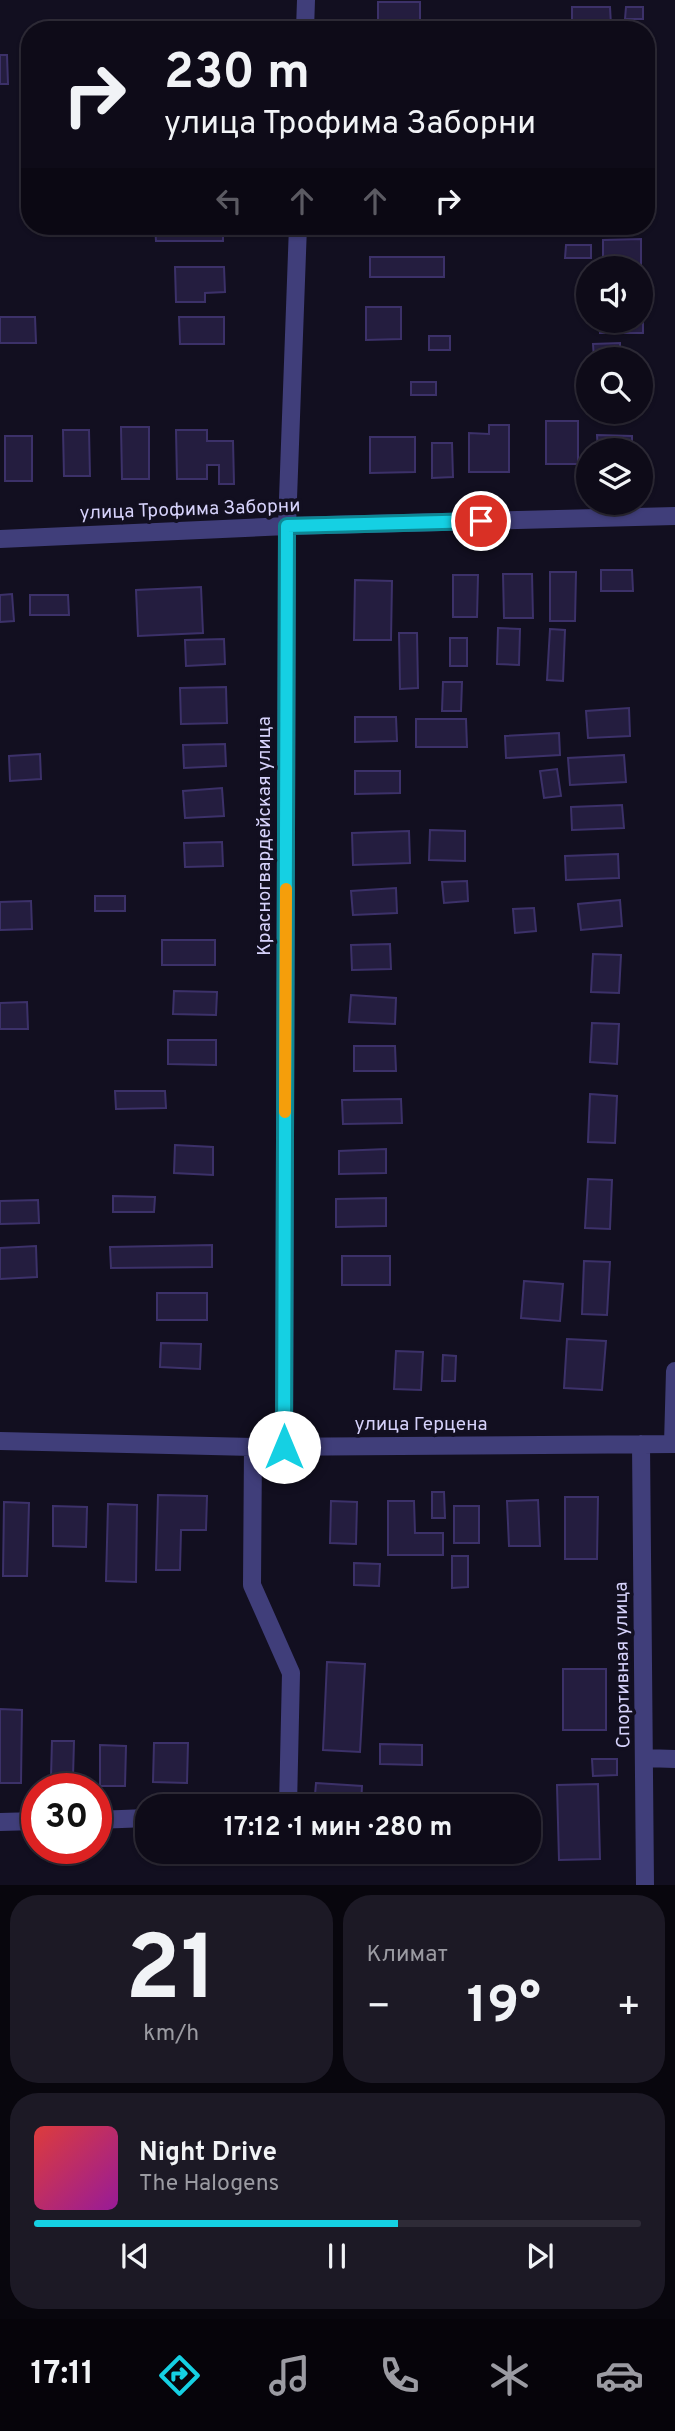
<!DOCTYPE html>
<html lang="ru">
<head>
<meta charset="utf-8">
<style>
	:root { --surface:#0e0b18; --page:#1c1925; --text:#f1f3f6; --muted:#9b9ba2; --line:#2e2b37; --accent:#15d0e3 }
	body { margin:0; font-family:Overpass,sans-serif; background:var(--page); color:var(--text); height:100vh; display:flex; flex-direction:column; font-size:26px; white-space:nowrap }
	* { box-sizing:border-box; margin:0 }
	p { font-size:23px; color:var(--muted) }
	.icon { flex:none; width:38px; height:38px; fill:none; stroke:currentColor; stroke-width:2; stroke-linecap:round; stroke-linejoin:round }
	.map { position:relative; height:1885px; overflow:hidden }
	.panel { display:flex; flex-direction:column; gap:10px; padding:10px; background:#08060d; flex:1 }
	.panel>* { flex:none }
	.hud { position:absolute; left:21px; top:21px; width:634px; height:214px; border-radius:28px; box-shadow:0 2px 5px #0004,0 0 0 2px var(--line); background:#0e0b18; color:var(--text); overflow:hidden }
	.buttons { position:absolute; left:576px; top:256px; display:grid; gap:14px }
	.buttons a { display:grid; place-items:center; width:77px; height:77px; border-radius:50%; background:var(--surface); box-shadow:0 2px 5px #0004,0 0 0 2px var(--line); font-size:35px }
	.speed { position:absolute; left:21px; top:1773px; display:flex; gap:14px; font-size:35px; font-weight:700; text-align:center }
	.speed>* { display:grid; place-content:center; width:91px; height:91px; border-radius:50%; background:var(--surface); box-shadow:0 2px 5px #0004,0 0 0 2px var(--line); line-height:1 }
	.speed .limit { border:10px solid #d22; background:#fff; color:#111 }
	.pin { position:absolute; display:grid; place-items:center; width:60px; height:60px; color:#fff; margin:-30px; border:4px solid #fff; border-radius:50%; box-shadow:0 2px 7px #0007 }
	.me { position:absolute; width:77px; margin:-38px; rotate:0deg; stroke-linejoin:round; filter:drop-shadow(0 0 5px #0008) }
	.turn { display:flex; align-items:center; gap:24px; height:147px; padding:0 28px; font-size:32px }
	.turn .icon { width:91px; height:91px; stroke-width:2.5 }
	.turn b { display:block; font-size:49px; line-height:60px }
	.lanes { display:flex; align-items:center; height:66px; padding:0 28px; background:#0003; justify-content:center; gap:35px; direction:ltr }
	.lanes .off { opacity:.35 }
	.big { font-size:52px; font-weight:700; line-height:1.1 }
	.panel .widget { flex:1; display:flex; flex-direction:column; justify-content:center; gap:10px; min-width:0; padding:0 24px; border-radius:28px; background:var(--page) }
	.panel .dial { align-items:center; gap:0 }
	.dial b { font-size:91px; line-height:1 }
	.song { display:flex; align-items:center; gap:21px }
	.cover { width:84px; height:84px; border-radius:10px; background:linear-gradient(135deg,hsl(0 70% 55%),hsl(300 70% 35%)) }
	.played { height:7px; border-radius:4px; background:linear-gradient(90deg,var(--accent) 60%,var(--line) 60%) }
	.keys { display:flex; justify-content:space-around; direction:ltr }
	.heat { display:flex; justify-content:space-between; align-items:center; font-size:38px; direction:ltr }
	.panel .tiles { flex:1; display:grid; gap:10px; grid-template-columns:1fr 1fr }
	.widget:last-child { grid-column:span 2 }
	.trip { position:absolute; left:135px; top:1794px; width:406px; height:70px; border-radius:28px; background:var(--surface); box-shadow:0 2px 5px #0004,0 0 0 2px var(--line); font-weight:700; line-height:70px; text-align:center }
	.tab-bar { display:flex; height:112px; justify-content:space-around; align-items:center; background:#06040a; color:var(--muted) }
	.tab-bar .icon { width:49px; height:49px }
	.tab-bar .selected { color:var(--accent) }
	.tab-bar b { font-size:32px; color:var(--text) }
	.map>svg:first-child { display:block }
	.building { fill:#241d3f; stroke:#3c3169; stroke-width:2 }
	.lines { fill:none; stroke-linecap:round; stroke-linejoin:round }
	.street { stroke:#403e7a; stroke-width:18 }
	.route-casing { stroke:#0e8794; stroke-width:18 }
	.route { stroke:#15d0e3; stroke-width:12 }
	.slow { stroke:#f59e0b; stroke-width:12 }
	.labels { text-anchor:middle; dominant-baseline:central; stroke-width:7; stroke-linejoin:round; paint-order:stroke }
	.street-label { font-size:19px; fill:#d6d2fb; stroke:#120f20 }
</style>
</head>
<body>
<div class="map">
<svg width="675" height="1885" viewBox="0 0 675 1885">
	<rect width="100%" height="100%" fill="#120f20"/>
	<path class="building" d="M378 2H420V30H396V26H378Z
		M572 7H610L611 25 590 26V30H572Z
		M626 7H643V19H625Z
		M191 22H229V30H191Z
		M0 55H7L8 84H0Z
		M646 75H656V113H646Z
		M155 226H223V241H156Z
		M372 226H412V233H372Z
		M641 239V264L603 265V240Z
		M566 245H591V258H565Z
		M370 257H444V277H370Z
		M175 267H224L225 292 205 293V302H176Z
		M366 307H401V339L366 340Z
		M640 307H643V333H600V320H640Z
		M0 317H35L36 343H0Z
		M179 317H224V344H180Z
		M429 336H450V350H429Z
		M620 343V359H594L593 344Z
		M411 382H436V395H411Z
		M546 421H578V464H546Z
		M489 425H509V472H469V433L489 434Z
		M121 427H149V479H122Z
		M63 430H89L90 476H64Z
		M176 430H207V441H233L234 484H219V465H207V479H177Z
		M597 435 632 436V450H598Z
		M5 436H32V481H5Z
		M370 437H415V472L370 473Z
		M432 443H452L453 477 432 478Z
		M601 570H632L633 591H601Z
		M550 572H576L575 621H550Z
		M503 574H532L533 618H504Z
		M453 575H478L477 617H453Z
		M355 580 392 581 391 640H354Z
		M201 587 203 633 138 636 136 590Z
		M12 594 14 621 0 622V595Z
		M30 595H68L69 615H30Z
		M498 628 520 629 519 665 497 664Z
		M550 629 565 630 563 681 547 680Z
		M399 633H417L418 688 400 689Z
		M450 638H467V666H450Z
		M224 639 225 664 186 666 185 640Z
		M443 682H462L461 711H442Z
		M226 687 227 723 181 724 180 688Z
		M629 708 630 736 588 738 586 711Z
		M355 717H396L397 741 355 742Z
		M416 719H466L467 747H416Z
		M559 733 560 755 506 758 505 736Z
		M225 744 226 766 184 768 183 745Z
		M40 754 41 779 10 781 9 756Z
		M624 755 626 782 570 785 568 758Z
		M557 769 561 796 544 798 540 771Z
		M355 771H400V793L355 794Z
		M222 788 224 816 185 818 183 791Z
		M622 805 624 828 572 830 571 807Z
		M430 830 465 831V861L429 860Z
		M409 831 410 863 353 865 352 833Z
		M222 842 223 866 185 867 184 843Z
		M618 854 619 878 566 880 565 856Z
		M467 881 468 901 444 903 442 882Z
		M396 888 397 913 353 915 351 891Z
		M95 896H125V911H95Z
		M620 900 622 926 581 930 578 904Z
		M31 901 32 929 0 930V902Z
		M534 908 536 931 515 933 513 909Z
		M162 940H215V965H162Z
		M390 944 391 969 352 970 351 945Z
		M593 954 621 955 619 993 591 992Z
		M174 991 217 992 216 1015 173 1014Z
		M351 995 396 998 395 1024 349 1022Z
		M27 1002 28 1029H0V1003Z
		M592 1023 619 1024 617 1064 590 1062Z
		M168 1040H216V1065L168 1064Z
		M354 1046H395L396 1071H354Z
		M115 1091H165L166 1108 116 1109Z
		M590 1094 617 1096 615 1143 588 1142Z
		M401 1099 402 1123 343 1124 342 1100Z
		M175 1145 213 1147V1175L174 1173Z
		M386 1149V1173L339 1174V1151Z
		M588 1179 612 1180 610 1229 585 1228Z
		M113 1196 155 1197 154 1212H113Z
		M386 1198V1226L336 1227V1199Z
		M38 1200 39 1223 0 1224V1201Z
		M212 1245V1267L111 1268 110 1247Z
		M36 1246 37 1277 0 1279V1248Z
		M342 1256H390V1285H342Z
		M584 1261 610 1262 607 1315 582 1314Z
		M524 1281 563 1284 560 1321 521 1318Z
		M157 1293H207V1320H157Z
		M567 1339 606 1341 602 1390 564 1388Z
		M161 1343 201 1344 200 1369 160 1367Z
		M396 1351 423 1352 421 1390 394 1389Z
		M443 1355 456 1356 455 1381H442Z
		M432 1492H444L445 1518H432Z
		M158 1495 207 1496 206 1530H181L180 1570H156Z
		M565 1497H598L597 1559H565Z
		M538 1500 540 1546H509L507 1501Z
		M331 1501 357 1502 356 1544 330 1543Z
		M388 1501H414L415 1533H443V1555H388Z
		M4 1502 29 1503 27 1576H3Z
		M108 1504 137 1505 136 1582 106 1581Z
		M53 1506 87 1507 86 1547 53 1546Z
		M454 1506H479V1543H454Z
		M452 1556H468V1587L452 1588Z
		M354 1563 380 1564 379 1586 354 1585Z
		M327 1662 365 1664 360 1752 323 1750Z
		M563 1669H606V1730H563Z
		M0 1709 22 1710 21 1783H0Z
		M52 1741H74L73 1777H51Z
		M154 1743H188L187 1783 153 1782Z
		M380 1744 422 1745V1765L380 1764Z
		M100 1745 126 1746 125 1786H100Z
		M592 1759H617V1775L593 1776Z
		M316 1783 362 1786 361 1806H314Z
		M598 1784 600 1859 559 1860 557 1785Z"/>
	<g class="lines">
		<path class="street" d="M305 30 306 0
			M0 539 287 526 675 516
			M0 1441 253 1447 675 1444
			M641 1444 645 1885
			M673 1444 675 1371
			M253 1447 252 1585 291 1673 288 1806
			M284 1447 287 526 298 226
			M645 1758 675 1759
			M96 1820 147 1818
			M0 1822 37 1821"/>
	</g>
	<g class="lines">
		<defs>
			<path id="route" d="M284 1447 287 526 481 521"/>
		</defs>
		<use href="#route" class="route-casing"/>
		<use href="#route" class="route"/>
		<path class="slow" d="M285 1112 286 889"/>
	</g>
	<g class="labels">
		<g class="street-label">
			<text transform="translate(190 510) rotate(-2)">улица Трофима Заборни</text>
			<text transform="translate(265 836) rotate(-90)">Красногвардейская улица</text>
			<text x="421" y="1425">улица Герцена</text>
			<text transform="translate(623 1665) rotate(-91)">Спортивная улица</text>
		</g>
	</g>
</svg>
<div class="buttons">
<a><svg class="icon" aria-label="sound" viewBox="0 0 24 24"><path d="M4 9h4l5-4v14l-5-4H4zM17 9q2 3 0 6"/></svg></a>
<a><svg class="icon" aria-label="search" viewBox="0 0 24 24"><circle cx="10" cy="10" r="6"/><path d="M15 15l6 6"/></svg></a>
<a><svg class="icon" aria-label="layers" viewBox="0 0 24 24"><path d="M12 4l9 5-9 5-9-5zM3 14l9 5 9-5"/></svg></a>
</div>
<div class="speed"><div class="limit">30</div></div>
<div class="pin" style="left:481px;top:521px;background:#d93025"><svg class="icon" aria-label="arrive" viewBox="0 0 24 24"><path d="M6 21V4h12l-3 4 3 4H6"/></svg></div>
<svg class="me" style="left:284px;top:1447px" viewBox="-20 -20 40 40"><circle r="19" fill="#fff"/><path d="M0-13L10 11 0 6-10 11z" fill="#15d0e3"/></svg>
<div class="trip">17:12 · 1 мин · 280 m</div>
<div class="hud">
<div class="turn"><svg class="icon" aria-label="right" viewBox="0 0 24 24"><path d="M7 20v-9h11M14 6l5 5-5 5"/></svg><div><b>230 m</b>улица Трофима Заборни</div></div>
<div class="lanes"><svg class="icon off" aria-label="left" viewBox="0 0 24 24"><path d="M17 20v-9H6M10 6l-5 5 5 5"/></svg><svg class="icon off" aria-label="ahead" viewBox="0 0 24 24"><path d="M12 20V5M6 11l6-6 6 6"/></svg><svg class="icon off" aria-label="ahead" viewBox="0 0 24 24"><path d="M12 20V5M6 11l6-6 6 6"/></svg><svg class="icon" aria-label="right" viewBox="0 0 24 24"><path d="M7 20v-9h11M14 6l5 5-5 5"/></svg></div>
</div>
</div>
<section class="panel">
<div class="tiles">
<div class="widget dial"><b>21</b><p>km/h</p></div>
<div class="widget"><p>Климат</p>
<div class="heat"><a>−</a><b class="big">19°</b><a>+</a></div>
</div>
<div class="widget">
<div class="song"><i class="cover"></i><div><b>Night Drive</b><p>The Halogens</p></div></div>
<div class="played"></div>
<div class="keys"><svg class="icon" aria-label="previous" viewBox="0 0 24 24"><path d="M18 5L8 12l10 7zM5 5v14"/></svg><svg class="icon" aria-label="pause" viewBox="0 0 24 24"><path d="M8 5v14M16 5v14"/></svg><svg class="icon" aria-label="next" viewBox="0 0 24 24"><path d="M6 5l10 7-10 7zM19 5v14"/></svg></div>
</div>
</div>
</section>
<nav class="tab-bar">
<b>17:11</b>
<svg class="icon selected" aria-label="directions" viewBox="0 0 24 24"><path d="M12 3l9 9-9 9-9-9zM9 14v-3h6M13 9l2 2-2 2"/></svg>
<svg class="icon" aria-label="music" viewBox="0 0 24 24"><path d="M9 18V5l10-2v13"/><circle cx="6" cy="18" r="3"/><circle cx="16" cy="16" r="3"/></svg>
<svg class="icon" aria-label="phone" viewBox="0 0 24 24"><path d="M5 4h4l2 5-3 2q2 4 5 5l2-3 5 2v4C11 20 4 13 5 4z"/></svg>
<svg class="icon" aria-label="climate" viewBox="0 0 24 24"><path d="M12 3v18M4 7l16 10M4 17L20 7"/></svg>
<svg class="icon" aria-label="car" viewBox="0 0 24 24"><path d="M5 17H2v-5l4-1 3-4h7l3 4 3 1v5h-3M9 17h6M6 11h13"/><circle cx="7" cy="17" r="2"/><circle cx="17" cy="17" r="2"/></svg>
</nav>
</body>
</html>
